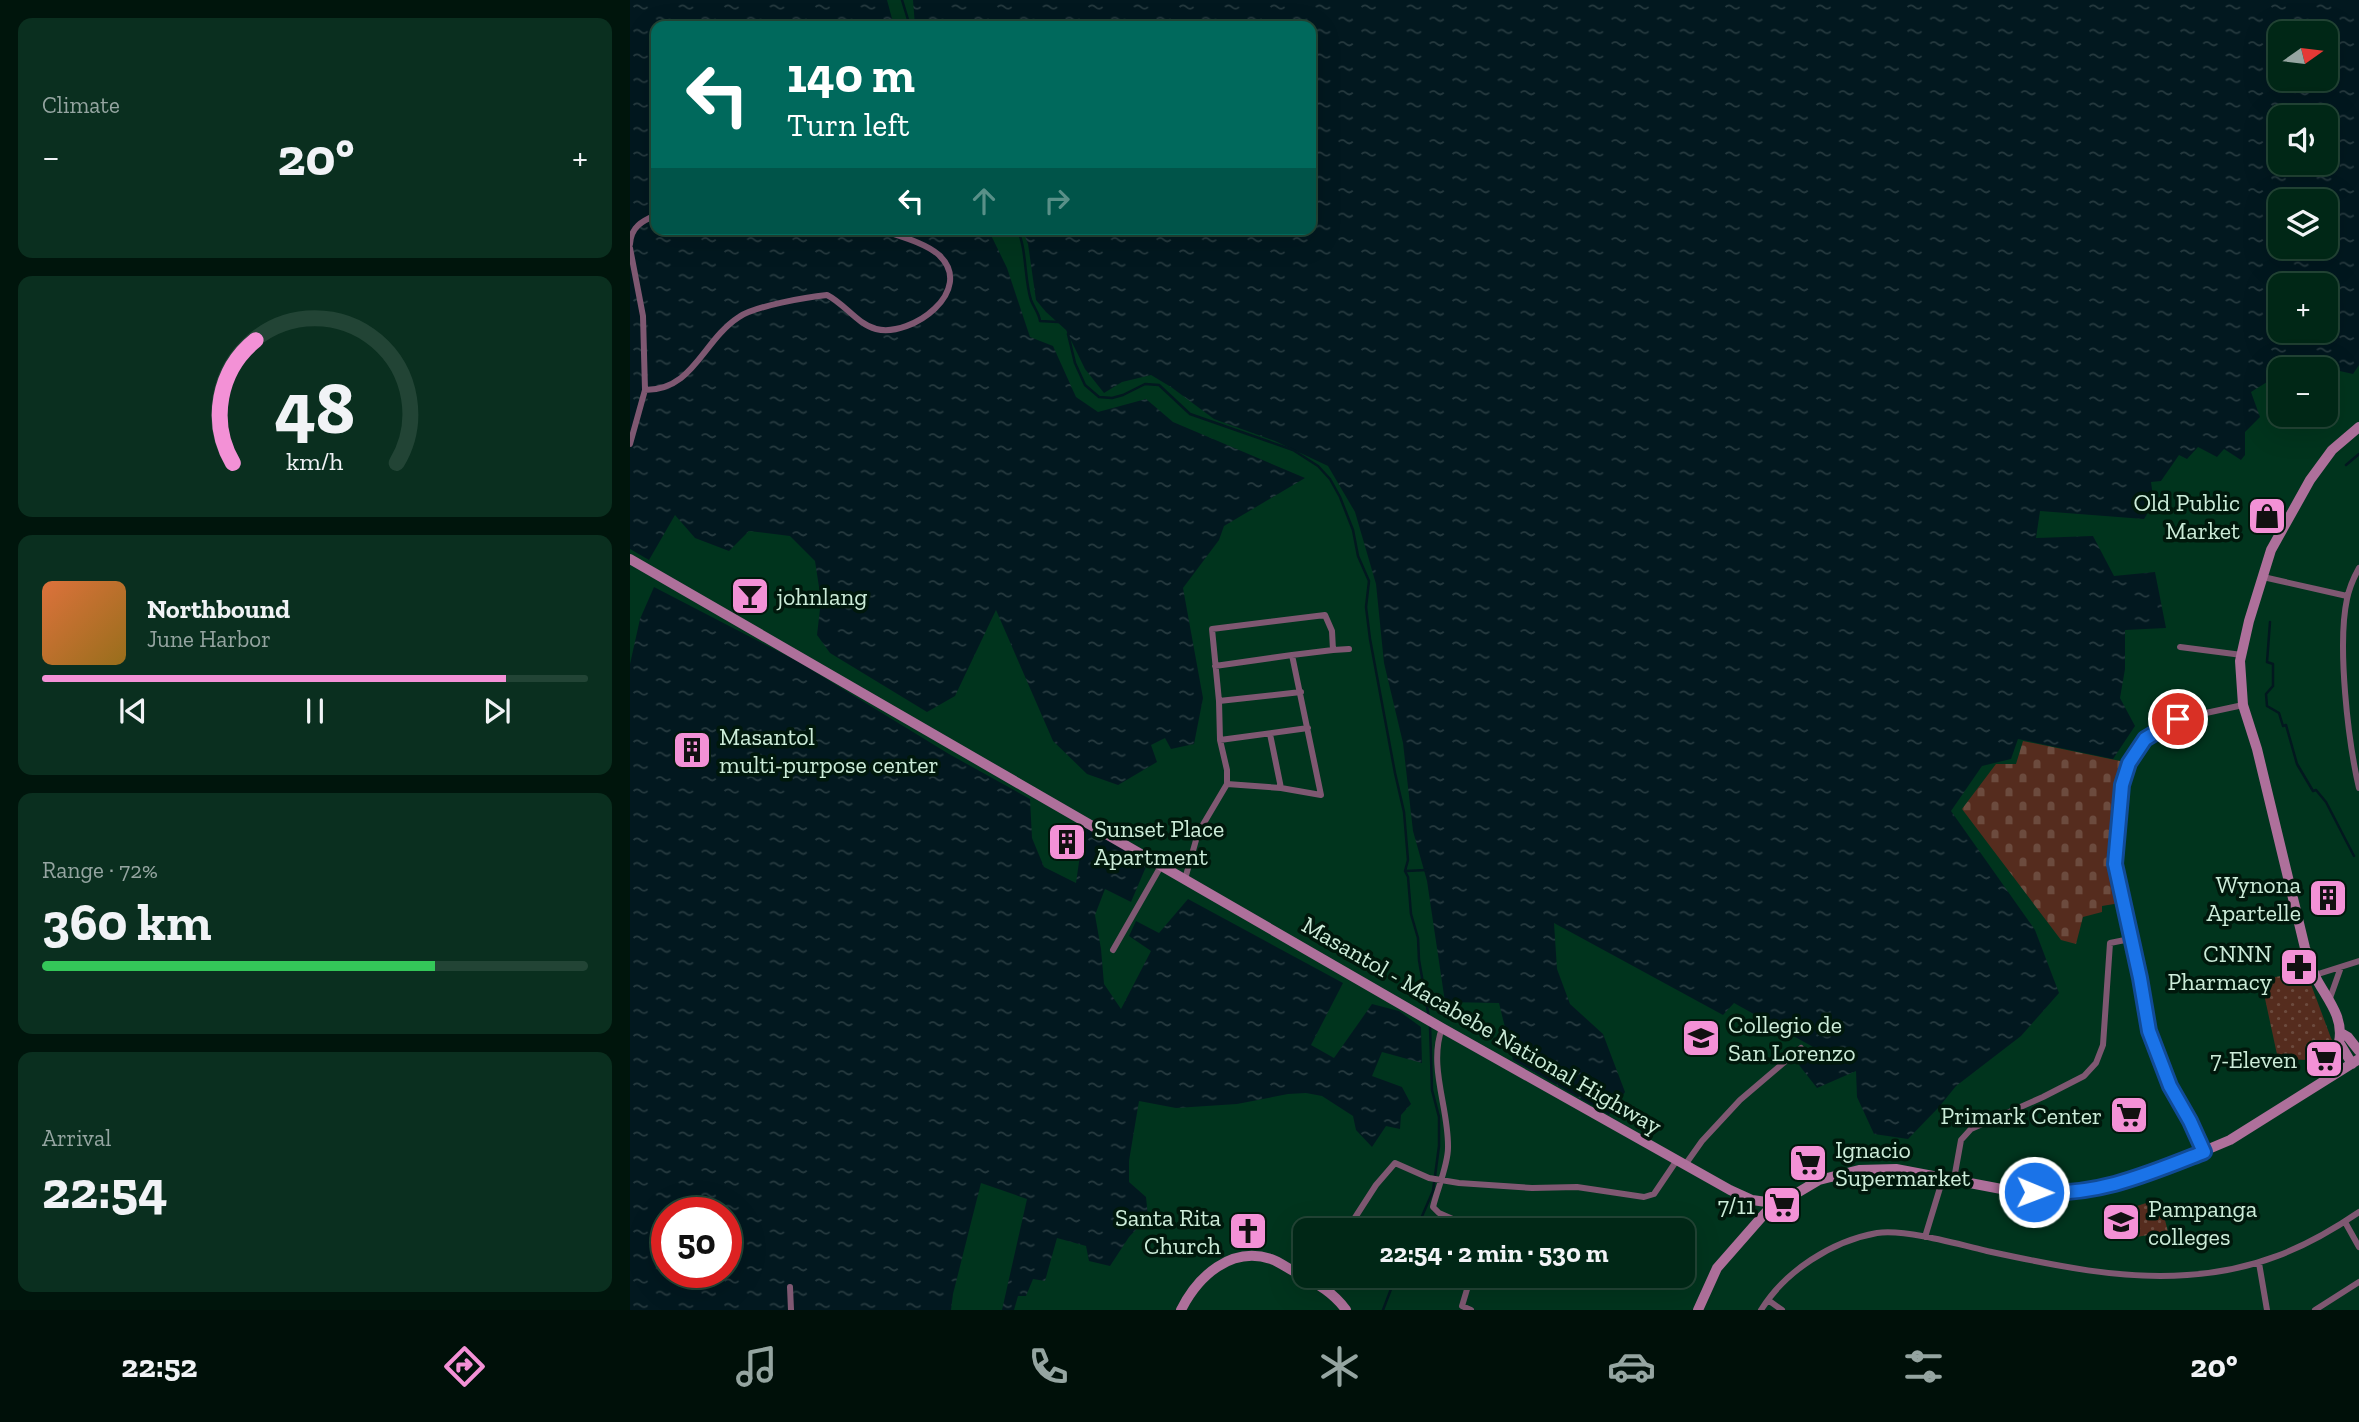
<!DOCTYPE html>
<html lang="en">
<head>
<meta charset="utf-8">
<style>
	:root { --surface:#002716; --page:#0a2f1f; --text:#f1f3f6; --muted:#95a5a1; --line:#224435; --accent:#f391d6 }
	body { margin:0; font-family:"Zilla Slab",serif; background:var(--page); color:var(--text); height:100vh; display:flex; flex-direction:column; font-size:26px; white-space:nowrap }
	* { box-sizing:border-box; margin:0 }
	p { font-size:23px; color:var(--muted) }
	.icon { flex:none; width:38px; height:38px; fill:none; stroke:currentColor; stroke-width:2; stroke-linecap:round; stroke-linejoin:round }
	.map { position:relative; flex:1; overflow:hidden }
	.side { display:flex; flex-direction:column; gap:18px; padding:18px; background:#00150c; width:630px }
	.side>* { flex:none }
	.guide { position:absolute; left:21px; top:21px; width:665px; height:214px; border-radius:14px; box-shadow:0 7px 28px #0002,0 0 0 2px var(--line); background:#00695c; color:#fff; overflow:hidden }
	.needle { width:46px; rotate:76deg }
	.buttons { position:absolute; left:1638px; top:21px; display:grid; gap:14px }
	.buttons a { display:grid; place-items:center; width:70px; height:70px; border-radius:14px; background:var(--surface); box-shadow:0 7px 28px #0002,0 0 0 2px var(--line); font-size:35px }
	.speed { position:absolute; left:21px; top:1197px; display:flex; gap:14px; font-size:35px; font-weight:700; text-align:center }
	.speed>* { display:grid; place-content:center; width:91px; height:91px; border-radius:50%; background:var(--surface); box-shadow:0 7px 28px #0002,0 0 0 2px var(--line); line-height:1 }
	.speed .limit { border:10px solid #d22; background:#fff; color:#111 }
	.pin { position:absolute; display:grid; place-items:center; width:60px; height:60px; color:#fff; margin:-30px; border:4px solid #fff; border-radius:50%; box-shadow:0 2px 7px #0007 }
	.me { position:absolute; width:77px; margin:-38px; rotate:91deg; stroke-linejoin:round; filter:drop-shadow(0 0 5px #0008) }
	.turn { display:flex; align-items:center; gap:24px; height:147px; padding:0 21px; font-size:32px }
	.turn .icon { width:91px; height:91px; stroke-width:2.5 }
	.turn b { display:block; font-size:49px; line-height:60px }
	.lanes { display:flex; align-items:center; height:66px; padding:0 21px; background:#0003; justify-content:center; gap:35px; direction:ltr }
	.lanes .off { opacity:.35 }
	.big { font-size:52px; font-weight:700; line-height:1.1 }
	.side .tile { flex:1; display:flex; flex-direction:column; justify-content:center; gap:10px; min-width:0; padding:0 24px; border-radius:14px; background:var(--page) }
	.side .dial { align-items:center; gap:0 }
	.dial svg { height:182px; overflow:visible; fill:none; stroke:var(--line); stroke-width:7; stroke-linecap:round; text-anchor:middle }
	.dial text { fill:var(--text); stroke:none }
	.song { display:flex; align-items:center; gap:21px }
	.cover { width:84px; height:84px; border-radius:10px; background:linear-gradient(135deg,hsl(20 70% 55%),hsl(40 70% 35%)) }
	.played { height:7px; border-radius:4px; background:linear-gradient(90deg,var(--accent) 85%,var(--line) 85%) }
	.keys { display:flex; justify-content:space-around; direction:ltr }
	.heat { display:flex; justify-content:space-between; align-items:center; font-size:38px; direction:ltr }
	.charge { height:10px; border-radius:5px; background:linear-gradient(90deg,#34c759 72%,var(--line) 0) }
	.trip { position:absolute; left:663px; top:1218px; width:402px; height:70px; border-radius:14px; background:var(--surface); box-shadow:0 7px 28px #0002,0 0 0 2px var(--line); font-weight:700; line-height:70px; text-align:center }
	.dock { display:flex; height:112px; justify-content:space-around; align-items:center; background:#001009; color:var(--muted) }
	.dock .icon { width:49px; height:49px }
	.dock .active { color:var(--accent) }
	.dock b { font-size:32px; color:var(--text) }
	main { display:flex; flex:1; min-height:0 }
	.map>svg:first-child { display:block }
	.green { fill:url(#green-dots) }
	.cemetery { fill:url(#cemetery-stones) }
	.water { fill:url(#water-ripples); fill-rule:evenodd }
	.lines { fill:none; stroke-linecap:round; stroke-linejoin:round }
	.stream { stroke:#02181f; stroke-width:2.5 }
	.street { stroke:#7f5872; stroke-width:6 }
	.secondary { stroke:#ae709b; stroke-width:10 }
	.route-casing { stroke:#114b97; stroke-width:18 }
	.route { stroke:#1a73e8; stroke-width:12 }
	.labels { text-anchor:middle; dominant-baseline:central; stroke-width:7; stroke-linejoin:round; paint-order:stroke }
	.poi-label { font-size:24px; fill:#ccecd9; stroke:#00180c; text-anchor:end }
	.street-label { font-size:24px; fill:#ccecd9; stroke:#00180c }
</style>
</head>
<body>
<main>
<section class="side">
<div class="tile"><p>Climate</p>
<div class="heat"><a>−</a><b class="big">20°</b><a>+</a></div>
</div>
<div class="tile dial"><svg viewBox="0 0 100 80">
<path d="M14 69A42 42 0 1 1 86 69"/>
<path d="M14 69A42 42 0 0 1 24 15" stroke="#f391d6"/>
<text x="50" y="56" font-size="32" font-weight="700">48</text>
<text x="50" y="72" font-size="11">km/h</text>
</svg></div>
<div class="tile">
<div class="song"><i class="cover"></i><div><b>Northbound</b><p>June Harbor</p></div></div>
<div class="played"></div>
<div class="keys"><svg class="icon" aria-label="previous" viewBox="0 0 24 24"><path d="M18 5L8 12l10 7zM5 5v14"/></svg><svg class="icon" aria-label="pause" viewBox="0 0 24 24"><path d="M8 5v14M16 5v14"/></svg><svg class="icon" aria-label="next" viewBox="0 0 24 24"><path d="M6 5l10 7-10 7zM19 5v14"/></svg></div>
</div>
<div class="tile"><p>Range · 72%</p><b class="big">360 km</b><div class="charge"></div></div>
<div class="tile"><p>Arrival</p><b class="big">22:54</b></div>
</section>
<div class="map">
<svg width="1729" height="1310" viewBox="0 0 1729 1310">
	<defs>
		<pattern id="green-dots" width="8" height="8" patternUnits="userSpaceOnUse" patternTransform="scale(1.75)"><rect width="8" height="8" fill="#552c1e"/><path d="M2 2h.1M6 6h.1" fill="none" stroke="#6c4b3e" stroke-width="1.8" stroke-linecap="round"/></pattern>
		<pattern id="cemetery-stones" width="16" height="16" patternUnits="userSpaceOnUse" patternTransform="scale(1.75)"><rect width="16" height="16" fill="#552c1e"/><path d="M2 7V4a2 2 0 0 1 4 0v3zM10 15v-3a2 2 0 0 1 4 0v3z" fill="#6c4b3e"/></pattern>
		<pattern id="water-ripples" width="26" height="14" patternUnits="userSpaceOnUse" patternTransform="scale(1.75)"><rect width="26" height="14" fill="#02181f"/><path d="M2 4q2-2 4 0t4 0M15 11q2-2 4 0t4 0" fill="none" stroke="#263a3f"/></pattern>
	</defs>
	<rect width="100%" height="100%" fill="#00341d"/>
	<path class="green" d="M1676 971 1701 1038 1713 1059 1688 1075 1680 1060 1648 1059 1631 980Z
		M1519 1202 1524 1216H1534L1538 1232 1506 1237 1501 1217 1509 1215 1507 1206Z"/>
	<path class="cemetery" d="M1393 741 1495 762 1486 798 1481 864 1490 903 1472 906V912L1453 917 1446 944 1431 940 1332 809 1366 764H1386Z"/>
	<path class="water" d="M0 0H257L264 26H26V229H358L377 268 400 337 423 346 446 397 468 412 516 399 543 422 675 478 594 526 589 540 553 588 573 698 564 744 541 749 535 738 521 745 527 762 488 785 457 774 423 741 366 610 325 696 297 712 200 653 187 635 191 600 185 561 160 536 119 531 99 551 65 538 45 515 19 560 0 549Z
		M283 0H1729V365L1723 374 1670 362 1658 369H1650V374L1621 392 1630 417 1615 432V455L1611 460 1594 449 1587 457 1568 447 1557 459 1549 455 1531 481 1521 482 1524 503 1514 519 1410 511 1406 538 1463 536 1484 576 1525 572 1536 628 1495 630V669L1490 698 1505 726 1483 759 1388 739 1381 759 1352 766 1321 811 1405 930 1429 993 1391 1036 1326 1086 1309 1107 1278 1139 1244 1134 1227 1097 1226 1071 1187 1088 1169 1065 1185 1048 1104 1003 1093 1015 924 923 927 969 940 1004 973 1034 995 1092 979 1115 883 1060 869 1003 815 1002 797 881 783 831 773 743 754 663 746 584 725 512 698 466 645 441 584 419 541 387 521 375 492 382 474 393 455 369 436 330 416 312 406 300 398 244 392 229H681V26H285ZM1650 33H1696V79H1650ZM1650 117H1696V163H1650ZM1650 201H1696V247H1650ZM1650 285H1696V331H1650Z
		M24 587 167 661 319 754 400 799 402 838 414 867 446 883 454 827 518 862 501 902 475 889 465 915 471 949 474 984 491 1009 521 951 499 936 506 921 529 933 558 899 713 983 681 1045 704 1058 742 1004 769 1011 791 1027 792 1063 752 1052 742 1076 772 1087 781 1104 771 1115 770 1129 756 1126 742 1147 726 1130 723 1116 692 1096 676 1093 658 1094 607 1104 546 1108 509 1101 499 1161V1182L516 1197 518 1217 499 1237 480 1266 459 1261 456 1246 427 1238 415 1281 403 1279 396 1296H388L384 1310H372L397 1199 351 1183 323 1294 321 1310H0V664L10 619ZM37 1213H96V1272H37Z"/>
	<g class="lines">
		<path class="stream" d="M272 0 280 26
			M387 229C397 248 394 279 401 300 404 308 409 313 410 321L428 322
			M438 334 445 363 455 385 469 397 482 398 493 395 515 384 529 385 560 414 663 450 688 466 700 479 710 497 723 530 728 556 739 581 736 607 740 639 765 773 774 812 778 860 775 871 778 877 781 914 788 938 789 960 799 1018
			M1716 465 1729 454
			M1640 622 1637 662 1643 664V686L1636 694 1637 706 1649 713 1653 726 1656 725 1667 764 1683 791 1686 790 1696 802 1724 856
			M776 871 797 870
			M786 1230 803 1191 809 1146V1117L802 1090 800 1025
			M753 1310 766 1276"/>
		<path class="street" d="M0 244C1 227 12 221 26 215
			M0 248 13 316 15 390 0 444
			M15 390C64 390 72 341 109 317 125 306 177 297 197 295 215 304 227 324 246 329 282 338 346 290 309 255 294 242 268 236 249 229
			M1729 568C1724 577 1719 589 1717 599 1707 645 1718 741 1729 788
			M1633 577 1717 596
			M1550 647 1612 655
			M703 650 719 649
			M585 666 662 655
			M589 701 671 692
			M640 734 651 788
			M590 740 678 728
			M555 879 568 833 597 784V770L590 740 589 701 582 629 695 615 702 631 703 650 662 655 691 795 651 788 597 784
			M483 950 531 866
			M1685 975 1729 961
			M1700 998 1711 967
			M812 1028C798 1067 819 1108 818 1148 818 1165 807 1190 803 1207L809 1213 834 1224 835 1230
			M1574 1152 1560 1121 1540 1086 1519 1031 1510 978 1484 864 1489 815 1492 785 1499 763 1515 739 1548 719 1613 705
			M1055 1165 1072 1141 1110 1100 1171 1048
			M1324 1179 1331 1140 1341 1129 1413 1097 1454 1076 1466 1063 1473 1045 1480 943 1500 939
			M1715 1222 1729 1247
			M717 1230 746 1185 765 1163 799 1178 829 1183 902 1188 947 1187 1014 1197 1024 1194 1047 1160
			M1295 1237 1313 1178
			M1629 1263 1637 1310
			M841 1276 832 1306 841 1310
			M160 1287 161 1310
			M696 1289 701 1276
			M1138 1300 1152 1310
			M1131 1310C1155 1271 1202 1241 1247 1233 1276 1229 1328 1244 1357 1251 1422 1265 1490 1280 1557 1275 1623 1271 1675 1249 1729 1212
			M1685 1310 1729 1282"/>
		<path class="secondary" d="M0 559 812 1028 1100 1190 1122 1200 1144 1203 1162 1196 1189 1180 1229 1170 1266 1169 1382 1191 1427 1194 1460 1191 1505 1180 1600 1140 1729 1059
			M1711 1033 1718 1037 1729 1051
			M1722 1064 1709 1042C1714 1018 1698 1000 1687 980 1682 970 1679 958 1675 948L1627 749 1613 705 1610 661 1619 621 1641 550 1680 480 1702 450 1729 427
			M551 1310C568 1276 601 1246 641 1259 650 1262 660 1270 669 1274 688 1284 704 1293 716 1310
			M1068 1310 1087 1268 1144 1203"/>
	</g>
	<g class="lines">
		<defs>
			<path id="route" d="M1404 1192C1466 1197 1518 1174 1574 1152L1560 1121 1540 1086 1519 1031 1510 978 1485 864 1492 785 1499 763 1515 739 1548 719"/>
		</defs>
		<use href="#route" class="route-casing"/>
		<use href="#route" class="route"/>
	</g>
	<defs>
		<symbol id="shop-square" viewBox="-11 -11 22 22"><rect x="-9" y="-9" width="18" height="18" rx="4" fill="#f391d6" stroke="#00180c"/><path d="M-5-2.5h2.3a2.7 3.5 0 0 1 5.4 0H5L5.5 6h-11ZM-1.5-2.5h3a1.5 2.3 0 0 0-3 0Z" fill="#111"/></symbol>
		<symbol id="bar-square" viewBox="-11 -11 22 22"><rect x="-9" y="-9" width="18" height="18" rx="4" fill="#f391d6" stroke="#00180c"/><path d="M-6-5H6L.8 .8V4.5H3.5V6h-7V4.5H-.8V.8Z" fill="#111"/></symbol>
		<symbol id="building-square" viewBox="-11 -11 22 22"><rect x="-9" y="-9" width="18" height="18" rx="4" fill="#f391d6" stroke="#00180c"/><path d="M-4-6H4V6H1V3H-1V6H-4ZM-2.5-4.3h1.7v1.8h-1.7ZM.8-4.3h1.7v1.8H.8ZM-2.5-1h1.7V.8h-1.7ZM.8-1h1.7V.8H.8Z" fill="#111"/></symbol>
		<symbol id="pharmacy-square" viewBox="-11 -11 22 22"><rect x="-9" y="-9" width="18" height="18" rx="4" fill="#f391d6" stroke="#00180c"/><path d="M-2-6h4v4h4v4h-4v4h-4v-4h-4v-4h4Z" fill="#111"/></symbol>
		<symbol id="university-square" viewBox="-11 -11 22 22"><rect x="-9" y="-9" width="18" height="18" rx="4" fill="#f391d6" stroke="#00180c"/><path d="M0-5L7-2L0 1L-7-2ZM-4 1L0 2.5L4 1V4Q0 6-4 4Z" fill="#111"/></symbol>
		<symbol id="supermarket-square" viewBox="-11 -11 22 22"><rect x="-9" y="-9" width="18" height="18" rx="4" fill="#f391d6" stroke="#00180c"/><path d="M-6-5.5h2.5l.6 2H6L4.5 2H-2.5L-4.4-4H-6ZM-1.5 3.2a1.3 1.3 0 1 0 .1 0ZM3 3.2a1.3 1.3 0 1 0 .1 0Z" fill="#111"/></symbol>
		<symbol id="church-square" viewBox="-11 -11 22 22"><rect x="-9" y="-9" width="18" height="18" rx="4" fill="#f391d6" stroke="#00180c"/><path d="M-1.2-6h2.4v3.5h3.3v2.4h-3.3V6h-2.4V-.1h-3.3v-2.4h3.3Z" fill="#111"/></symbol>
	</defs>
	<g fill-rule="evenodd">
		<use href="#shop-square" x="1615" y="494" width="44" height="44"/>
		<use href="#bar-square" x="98" y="574" width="44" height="44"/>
		<use href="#building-square" x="40" y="728" width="44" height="44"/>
		<use href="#building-square" x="415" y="820" width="44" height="44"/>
		<use href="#building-square" x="1676" y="876" width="44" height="44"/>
		<use href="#pharmacy-square" x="1647" y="945" width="44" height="44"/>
		<use href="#university-square" x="1049" y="1016" width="44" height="44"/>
		<use href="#supermarket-square" x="1672" y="1037" width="44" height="44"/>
		<use href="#supermarket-square" x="1477" y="1093" width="44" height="44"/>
		<use href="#supermarket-square" x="1156" y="1141" width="44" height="44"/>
		<use href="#supermarket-square" x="1130" y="1183" width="44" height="44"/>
		<use href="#university-square" x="1469" y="1200" width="44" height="44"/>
		<use href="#church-square" x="596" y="1209" width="44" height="44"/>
	</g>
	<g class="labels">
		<g class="poi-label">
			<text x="1610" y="502">Old Public<tspan x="1610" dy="28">Market</tspan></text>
			<text x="147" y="596" text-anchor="start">johnlang</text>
			<text x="89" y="736" text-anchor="start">Masantol<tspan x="89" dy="28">multi-purpose center</tspan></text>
			<text x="464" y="828" text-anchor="start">Sunset Place<tspan x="464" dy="28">Apartment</tspan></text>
			<text x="1671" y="884">Wynona<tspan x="1671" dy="28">Apartelle</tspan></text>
			<text x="1642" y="953">CNNN<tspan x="1642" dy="28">Pharmacy</tspan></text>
			<text x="1098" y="1024" text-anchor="start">Collegio de<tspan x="1098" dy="28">San Lorenzo</tspan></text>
			<text x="1667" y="1059">7-Eleven</text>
			<text x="1472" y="1115">Primark Center</text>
			<text x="1205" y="1149" text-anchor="start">Ignacio<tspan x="1205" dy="28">Supermarket</tspan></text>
			<text x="1125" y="1205">7/11</text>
			<text x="1518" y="1208" text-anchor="start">Pampanga<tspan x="1518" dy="28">colleges</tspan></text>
			<text x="591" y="1217">Santa Rita<tspan x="591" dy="28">Church</tspan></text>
		</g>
		<g class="street-label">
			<text transform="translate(852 1025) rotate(30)">Masantol - Macabebe National Highway</text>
		</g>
	</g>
</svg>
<div class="buttons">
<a><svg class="needle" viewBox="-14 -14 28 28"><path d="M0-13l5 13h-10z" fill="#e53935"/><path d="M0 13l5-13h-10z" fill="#95a5a1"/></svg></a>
<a><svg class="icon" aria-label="sound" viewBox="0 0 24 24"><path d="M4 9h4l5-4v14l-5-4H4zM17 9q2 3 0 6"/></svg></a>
<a><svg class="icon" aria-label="layers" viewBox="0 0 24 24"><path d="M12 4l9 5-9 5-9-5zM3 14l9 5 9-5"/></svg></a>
<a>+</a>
<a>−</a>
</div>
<div class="speed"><div class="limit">50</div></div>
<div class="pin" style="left:1548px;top:719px;background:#d93025"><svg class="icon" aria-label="arrive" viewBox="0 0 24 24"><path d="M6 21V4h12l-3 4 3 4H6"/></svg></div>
<svg class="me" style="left:1404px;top:1192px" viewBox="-20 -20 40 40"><circle r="17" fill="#1a73e8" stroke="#fff" stroke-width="3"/><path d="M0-11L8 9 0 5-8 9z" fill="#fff"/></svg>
<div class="trip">22:54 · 2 min · 530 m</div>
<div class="guide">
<div class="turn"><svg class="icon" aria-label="left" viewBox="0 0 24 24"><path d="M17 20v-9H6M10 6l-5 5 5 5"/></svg><div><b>140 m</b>Turn left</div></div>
<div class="lanes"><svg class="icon" aria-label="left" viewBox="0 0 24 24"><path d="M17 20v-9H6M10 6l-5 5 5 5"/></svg><svg class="icon off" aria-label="ahead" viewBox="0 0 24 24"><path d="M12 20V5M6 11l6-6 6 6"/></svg><svg class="icon off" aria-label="right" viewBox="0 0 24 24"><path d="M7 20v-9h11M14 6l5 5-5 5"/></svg></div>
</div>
</div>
</main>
<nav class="dock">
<b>22:52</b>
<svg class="icon active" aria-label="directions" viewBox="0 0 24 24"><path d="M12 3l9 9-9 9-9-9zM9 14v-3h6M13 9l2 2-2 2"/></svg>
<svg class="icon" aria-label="music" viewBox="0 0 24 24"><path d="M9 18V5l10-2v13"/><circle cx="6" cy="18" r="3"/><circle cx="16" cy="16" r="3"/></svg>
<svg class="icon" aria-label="phone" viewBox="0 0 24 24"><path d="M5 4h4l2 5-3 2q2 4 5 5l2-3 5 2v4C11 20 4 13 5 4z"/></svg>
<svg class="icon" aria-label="climate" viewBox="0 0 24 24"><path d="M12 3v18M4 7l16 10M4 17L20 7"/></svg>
<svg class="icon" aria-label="car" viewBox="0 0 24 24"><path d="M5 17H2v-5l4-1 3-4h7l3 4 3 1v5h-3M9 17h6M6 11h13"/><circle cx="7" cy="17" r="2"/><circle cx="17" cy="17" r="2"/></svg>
<svg class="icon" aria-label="filters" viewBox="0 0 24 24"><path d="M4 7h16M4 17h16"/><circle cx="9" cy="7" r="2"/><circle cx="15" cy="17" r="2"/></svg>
<b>20°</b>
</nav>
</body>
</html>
